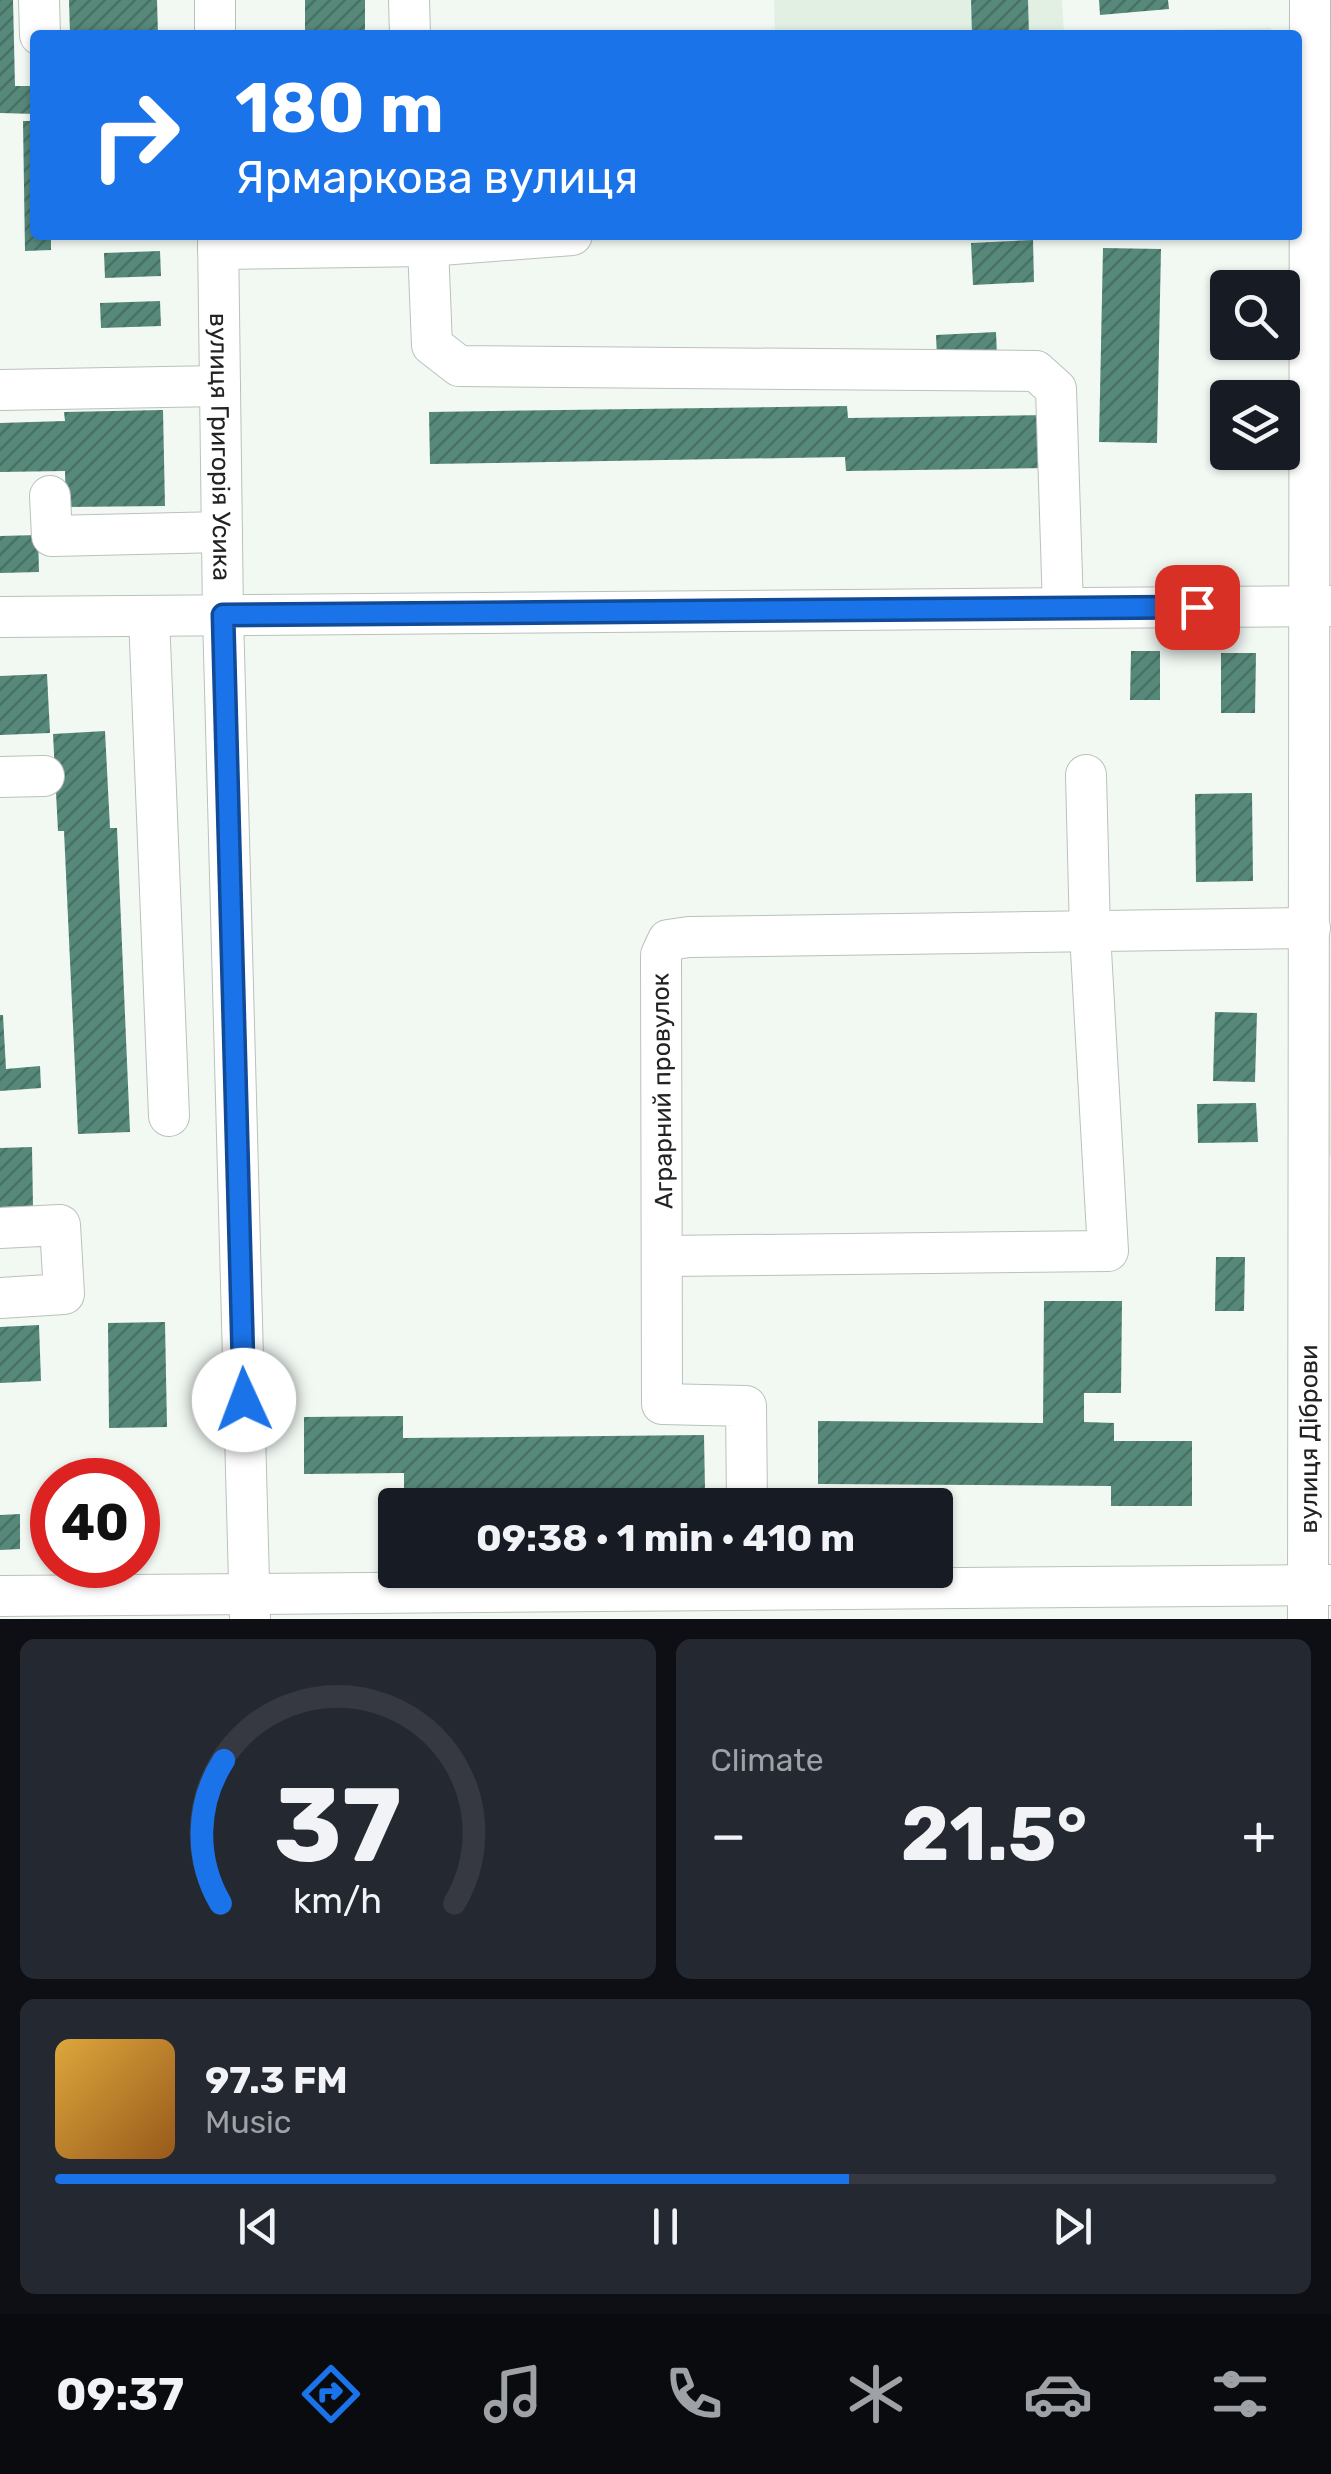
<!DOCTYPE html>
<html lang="en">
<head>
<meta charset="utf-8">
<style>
	:root { --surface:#171b24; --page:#242831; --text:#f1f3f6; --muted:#9ea1a6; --line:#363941; --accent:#1a73e8 }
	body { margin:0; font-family:Rubik,sans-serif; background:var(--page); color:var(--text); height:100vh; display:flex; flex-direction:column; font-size:38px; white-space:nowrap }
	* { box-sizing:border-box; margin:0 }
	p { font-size:32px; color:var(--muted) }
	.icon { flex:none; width:55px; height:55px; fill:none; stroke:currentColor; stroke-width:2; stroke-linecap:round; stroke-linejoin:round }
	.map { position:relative; height:1619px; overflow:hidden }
	.details { display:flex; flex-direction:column; gap:20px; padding:20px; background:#0d0f14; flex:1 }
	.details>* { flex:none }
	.banner { position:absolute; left:30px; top:30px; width:1272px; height:210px; border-radius:10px; box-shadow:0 2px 8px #0004; background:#1a73e8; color:#fff; overflow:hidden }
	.controls { position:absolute; left:1210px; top:270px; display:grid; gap:20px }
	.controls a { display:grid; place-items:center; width:90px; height:90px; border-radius:10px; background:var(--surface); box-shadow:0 2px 8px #0004; font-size:50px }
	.speed { position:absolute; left:30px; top:1458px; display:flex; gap:20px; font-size:50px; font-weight:700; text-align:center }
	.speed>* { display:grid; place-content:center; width:130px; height:130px; border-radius:50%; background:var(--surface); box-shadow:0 2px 8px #0004; line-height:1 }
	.speed .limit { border:15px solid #d22; background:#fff; color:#111 }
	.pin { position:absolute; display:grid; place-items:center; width:85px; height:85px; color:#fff; margin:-42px; border-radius:20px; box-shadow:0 5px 15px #0006 }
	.me { position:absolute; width:110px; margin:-55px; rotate:358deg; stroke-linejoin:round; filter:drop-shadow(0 0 8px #0008) }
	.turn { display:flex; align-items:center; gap:35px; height:210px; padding:0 40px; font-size:45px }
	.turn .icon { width:130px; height:130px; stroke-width:2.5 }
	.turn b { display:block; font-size:70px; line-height:85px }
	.big { font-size:75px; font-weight:700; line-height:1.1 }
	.details .tile { flex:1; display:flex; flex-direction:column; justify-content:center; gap:15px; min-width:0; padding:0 35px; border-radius:15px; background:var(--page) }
	.details .dial { align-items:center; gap:0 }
	.dial svg { height:260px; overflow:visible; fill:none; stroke:var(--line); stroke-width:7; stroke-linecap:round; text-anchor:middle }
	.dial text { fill:var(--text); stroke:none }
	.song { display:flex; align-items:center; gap:30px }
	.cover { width:120px; height:120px; border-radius:15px; background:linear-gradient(135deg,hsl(40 70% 55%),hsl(30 70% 35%)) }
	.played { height:10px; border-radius:5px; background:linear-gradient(90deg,var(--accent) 65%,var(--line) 65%) }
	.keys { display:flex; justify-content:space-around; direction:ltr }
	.heat { display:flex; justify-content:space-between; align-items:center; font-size:55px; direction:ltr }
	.details .tiles { flex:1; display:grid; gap:20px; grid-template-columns:1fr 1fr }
	.tile:last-child { grid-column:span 2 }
	.trip { position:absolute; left:378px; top:1488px; width:575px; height:100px; border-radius:10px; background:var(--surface); box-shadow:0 2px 8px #0004; font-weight:700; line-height:100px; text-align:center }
	.tab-bar { display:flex; height:160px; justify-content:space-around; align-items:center; background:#090b0e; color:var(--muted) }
	.tab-bar .icon { width:70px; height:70px }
	.tab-bar .selected { color:var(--accent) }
	.tab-bar b { font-size:45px; color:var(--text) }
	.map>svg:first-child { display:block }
	.built { fill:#e2f0e4 }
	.building { fill:url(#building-hatch) }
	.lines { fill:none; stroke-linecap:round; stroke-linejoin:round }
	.minor-casing { stroke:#bac1bb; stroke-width:42 }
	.path { stroke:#888d89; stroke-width:5; stroke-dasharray:2.5 8; stroke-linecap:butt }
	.minor { stroke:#fff; stroke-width:40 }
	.route-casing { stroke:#114b97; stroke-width:25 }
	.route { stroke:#1a73e8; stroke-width:18 }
	.labels { text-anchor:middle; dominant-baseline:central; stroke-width:9; stroke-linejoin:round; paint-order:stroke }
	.street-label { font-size:25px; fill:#212422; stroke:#fff }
</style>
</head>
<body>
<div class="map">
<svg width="1331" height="1619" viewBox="0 0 1331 1619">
	<defs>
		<pattern id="building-hatch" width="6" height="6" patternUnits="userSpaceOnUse" patternTransform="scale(2.5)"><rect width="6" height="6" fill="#57897b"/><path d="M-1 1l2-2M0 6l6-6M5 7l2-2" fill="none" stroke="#487064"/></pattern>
	</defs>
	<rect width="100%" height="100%" fill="#f2f9f3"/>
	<path class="built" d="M774 0H1062L1064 32 1271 28V35H775Z
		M1329 807 1331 1156H1327Z"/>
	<path class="building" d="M0 0H13L15 86H35V114L0 113Z
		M69 0H157L158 35H70Z
		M305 0H365V35H305Z
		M971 0H1028L1029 35H972Z
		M1099 0H1168L1169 9 1100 15Z
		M23 121H35V235H51V250L25 251Z
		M1033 240 1034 282 973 285 971 243Z
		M1103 248 1161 249 1157 443 1099 442Z
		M160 251 161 276 105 278 104 253Z
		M160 301 161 326 101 328 100 303Z
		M996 332 997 356 937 358 936 335Z
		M847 406 848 418 1048 415V468L846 471 845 457 430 464 429 412Z
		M163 410 165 506 66 507 65 471 0 472V423L65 421 64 412Z
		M38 535 39 572 0 573V536Z
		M1131 651H1160V700H1130Z
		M1221 653H1256L1255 713H1221Z
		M47 674 50 733 0 735V676Z
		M105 731 110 828H117L130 1132 78 1134 64 831H58L53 734Z
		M1252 793 1253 881 1196 882 1195 794Z
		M1215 1012 1257 1013 1255 1082 1213 1081Z
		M0 1015H3L6 1069 40 1066 41 1088 0 1091Z
		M1256 1103 1258 1142 1198 1143 1197 1104Z
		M32 1147 33 1206 0 1207V1148Z
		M1216 1257H1245L1244 1311H1215Z
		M1044 1301H1122L1121 1393H1084V1422L1114 1423V1441H1192V1506H1111V1486L818 1484V1421L1043 1423Z
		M165 1322 167 1427 109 1428 108 1323Z
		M39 1325 41 1381 0 1383V1327Z
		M403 1416V1438L704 1435 705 1490 404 1493V1473L304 1474V1417Z
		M20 1514V1549L0 1550V1515Z"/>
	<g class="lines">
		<defs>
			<g id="minor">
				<path d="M39 0 40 35"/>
				<path d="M215 0V35"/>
				<path d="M409 0 410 35"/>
				<path id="s1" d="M218 235 223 615 250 1619"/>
				<path d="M428 246 432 345 459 366 1036 371 1056 389 1063 608"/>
				<path d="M218 249 428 246 572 235"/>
				<path d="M0 390 220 386"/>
				<path d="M50 496 52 536 222 532"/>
				<path d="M149 616 169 1116"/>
				<path d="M0 617 1331 606"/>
				<path d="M0 777 44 776"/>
				<path d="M0 1228 60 1225 64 1294 0 1298"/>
				<path d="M664 1256 1108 1251 1090 933 1086 775"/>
				<path d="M747 1505 746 1406 662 1404 661 955 668 940 689 937 1310 928"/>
				<path d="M0 1596 1331 1585"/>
				<path id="s2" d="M1308 1619 1310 0"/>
			</g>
		</defs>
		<use href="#minor" class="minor-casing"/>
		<path class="path" d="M1233 35 1275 34"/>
		<use href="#minor" class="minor"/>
	</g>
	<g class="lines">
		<defs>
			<path id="route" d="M244 1400 223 615 1197 607"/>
		</defs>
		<use href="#route" class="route-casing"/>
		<use href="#route" class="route"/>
	</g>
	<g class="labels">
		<g class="street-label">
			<text stroke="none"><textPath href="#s1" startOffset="212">вулиця Григорія Усика</textPath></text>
			<text transform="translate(662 1091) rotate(-91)">Аграрний провулок</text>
			<text stroke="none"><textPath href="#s2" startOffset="180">вулиця Діброви</textPath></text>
		</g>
	</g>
</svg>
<div class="controls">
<a><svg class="icon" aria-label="search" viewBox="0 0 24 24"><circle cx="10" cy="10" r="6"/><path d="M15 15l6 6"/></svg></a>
<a><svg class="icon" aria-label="layers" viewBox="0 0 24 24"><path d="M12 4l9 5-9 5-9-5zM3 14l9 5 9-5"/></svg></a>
</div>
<div class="speed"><div class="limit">40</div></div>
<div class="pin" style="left:1197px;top:607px;background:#d93025"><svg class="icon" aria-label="arrive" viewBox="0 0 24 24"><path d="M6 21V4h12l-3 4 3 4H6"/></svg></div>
<svg class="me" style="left:244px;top:1400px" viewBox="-20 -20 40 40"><circle r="19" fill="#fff"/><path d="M0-13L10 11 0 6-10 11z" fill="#1a73e8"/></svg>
<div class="trip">09:38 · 1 min · 410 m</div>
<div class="banner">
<div class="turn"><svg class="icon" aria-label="right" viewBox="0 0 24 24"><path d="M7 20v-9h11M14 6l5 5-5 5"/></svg><div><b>180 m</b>Ярмаркова вулиця</div></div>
</div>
</div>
<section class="details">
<div class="tiles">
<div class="tile dial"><svg viewBox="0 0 100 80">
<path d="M14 69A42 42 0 1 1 86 69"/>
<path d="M14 69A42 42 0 0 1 15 25" stroke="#1a73e8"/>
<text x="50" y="56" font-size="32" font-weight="700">37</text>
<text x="50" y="72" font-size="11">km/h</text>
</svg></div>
<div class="tile"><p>Climate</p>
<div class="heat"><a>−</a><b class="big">21.5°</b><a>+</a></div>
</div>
<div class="tile">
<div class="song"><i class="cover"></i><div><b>97.3 FM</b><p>Music</p></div></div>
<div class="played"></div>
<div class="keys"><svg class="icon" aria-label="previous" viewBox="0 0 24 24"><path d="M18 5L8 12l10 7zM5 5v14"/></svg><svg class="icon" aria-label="pause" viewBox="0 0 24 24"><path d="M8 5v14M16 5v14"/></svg><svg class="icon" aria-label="next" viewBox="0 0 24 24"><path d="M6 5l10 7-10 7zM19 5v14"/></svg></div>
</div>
</div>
</section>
<nav class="tab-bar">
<b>09:37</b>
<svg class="icon selected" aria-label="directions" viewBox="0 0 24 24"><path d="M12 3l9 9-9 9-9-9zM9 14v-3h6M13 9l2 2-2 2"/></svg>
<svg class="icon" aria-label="music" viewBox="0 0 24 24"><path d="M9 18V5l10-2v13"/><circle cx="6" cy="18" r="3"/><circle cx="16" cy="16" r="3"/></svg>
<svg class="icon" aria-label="phone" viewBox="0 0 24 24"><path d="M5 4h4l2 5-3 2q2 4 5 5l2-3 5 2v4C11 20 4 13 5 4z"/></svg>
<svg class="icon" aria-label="climate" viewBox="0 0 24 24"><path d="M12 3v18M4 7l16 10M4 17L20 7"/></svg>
<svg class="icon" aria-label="car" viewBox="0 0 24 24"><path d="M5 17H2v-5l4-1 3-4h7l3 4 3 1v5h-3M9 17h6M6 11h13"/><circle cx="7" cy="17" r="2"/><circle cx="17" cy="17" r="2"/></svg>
<svg class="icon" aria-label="filters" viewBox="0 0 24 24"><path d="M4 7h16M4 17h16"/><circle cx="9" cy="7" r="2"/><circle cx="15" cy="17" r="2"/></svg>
</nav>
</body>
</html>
